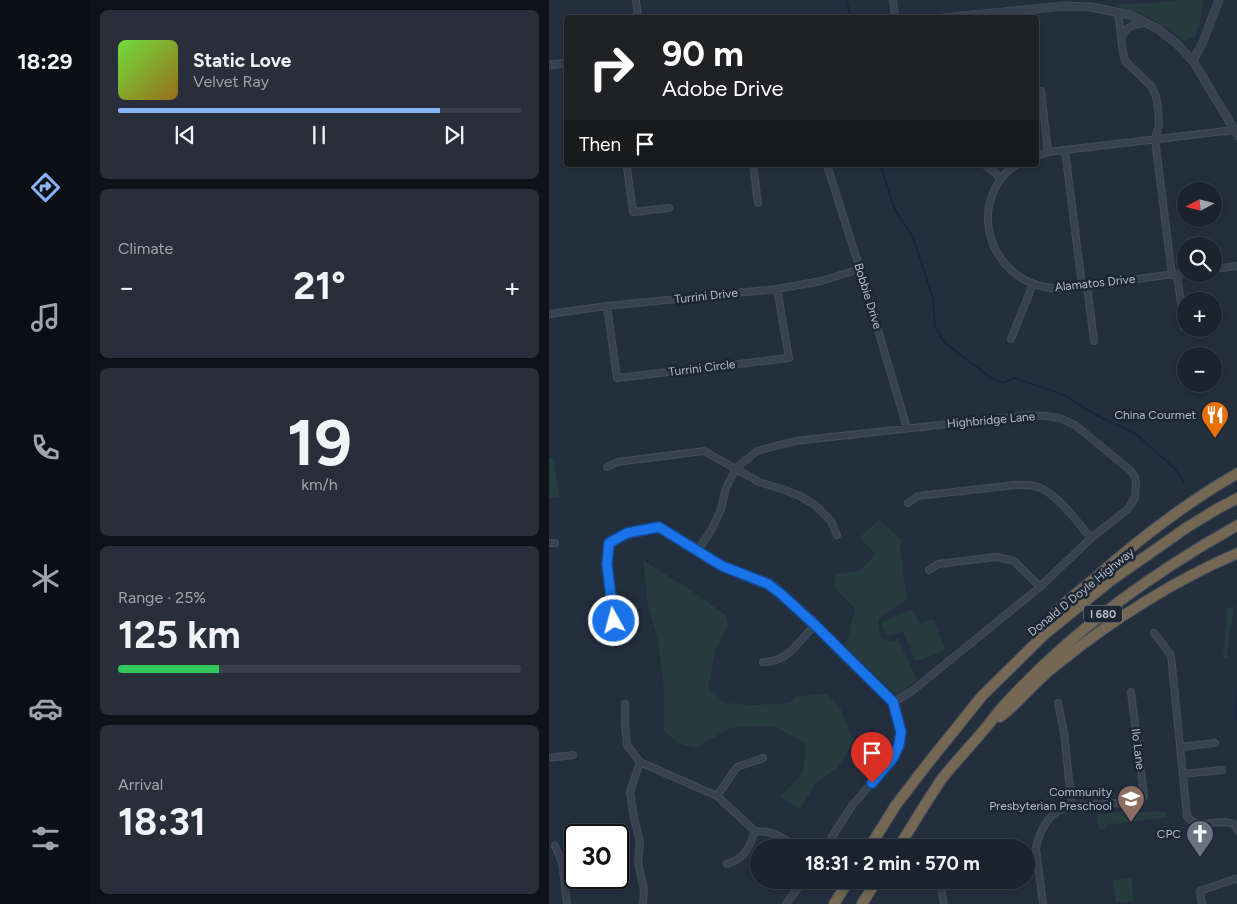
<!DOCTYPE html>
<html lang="en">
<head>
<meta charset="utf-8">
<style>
	:root { --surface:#1b232e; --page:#282f3a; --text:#f1f3f6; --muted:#a0a4aa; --line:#39404a; --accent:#8ab4f8 }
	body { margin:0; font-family:Figtree,sans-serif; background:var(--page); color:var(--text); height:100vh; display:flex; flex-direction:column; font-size:19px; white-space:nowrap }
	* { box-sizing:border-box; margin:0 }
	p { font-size:16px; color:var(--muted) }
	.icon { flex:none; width:28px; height:28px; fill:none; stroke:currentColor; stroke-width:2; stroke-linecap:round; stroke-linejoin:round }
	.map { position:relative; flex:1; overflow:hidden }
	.panel { display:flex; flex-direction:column; gap:10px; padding:10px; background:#0f1319; width:459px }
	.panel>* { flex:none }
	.top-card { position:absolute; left:15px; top:15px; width:475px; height:152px; border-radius:5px; box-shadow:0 2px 8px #0003,0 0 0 1px var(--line); background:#202124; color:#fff; overflow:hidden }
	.needle { width:32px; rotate:263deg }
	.tools { position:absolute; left:628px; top:182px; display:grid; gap:10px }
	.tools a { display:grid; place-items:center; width:45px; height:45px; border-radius:50%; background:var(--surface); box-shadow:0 2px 8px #0003,0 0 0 1px var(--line); font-size:25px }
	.speed { position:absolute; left:15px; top:824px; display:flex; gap:10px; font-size:25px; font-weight:700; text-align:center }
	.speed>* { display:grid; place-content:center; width:65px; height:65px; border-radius:50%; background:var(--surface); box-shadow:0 2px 8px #0003,0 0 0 1px var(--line); line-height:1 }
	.speed .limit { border:2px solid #111; border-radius:8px; background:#fff; color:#111 }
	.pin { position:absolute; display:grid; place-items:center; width:42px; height:42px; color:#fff; margin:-51px -21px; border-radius:50% 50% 50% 0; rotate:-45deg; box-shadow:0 0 5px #0007 }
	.pin .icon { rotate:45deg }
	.me { position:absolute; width:55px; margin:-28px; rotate:353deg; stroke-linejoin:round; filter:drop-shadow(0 0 4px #0008) }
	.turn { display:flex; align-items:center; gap:18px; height:105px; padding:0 15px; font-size:22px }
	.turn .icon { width:65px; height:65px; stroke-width:2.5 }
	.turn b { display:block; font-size:35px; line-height:42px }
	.then { display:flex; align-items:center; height:48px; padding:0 15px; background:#0003; gap:10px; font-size:19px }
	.big { font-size:38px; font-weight:700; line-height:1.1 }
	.panel .card { flex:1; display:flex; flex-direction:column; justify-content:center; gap:8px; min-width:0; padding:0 18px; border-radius:8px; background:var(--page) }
	.panel .dial { align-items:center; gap:0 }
	.dial b { font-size:65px; line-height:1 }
	.song { display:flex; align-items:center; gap:15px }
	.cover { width:60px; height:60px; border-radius:8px; background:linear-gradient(135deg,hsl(100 70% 55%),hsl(40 70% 35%)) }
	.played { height:5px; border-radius:2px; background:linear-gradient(90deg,var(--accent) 80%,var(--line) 80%) }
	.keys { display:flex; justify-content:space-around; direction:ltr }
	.heat { display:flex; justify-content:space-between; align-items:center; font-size:28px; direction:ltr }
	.charge { height:8px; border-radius:4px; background:linear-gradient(90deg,#34c759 25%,var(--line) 0) }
	.trip { position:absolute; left:201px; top:839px; width:285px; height:50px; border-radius:25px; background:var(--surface); box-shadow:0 2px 8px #0003,0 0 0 1px var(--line); font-weight:700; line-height:50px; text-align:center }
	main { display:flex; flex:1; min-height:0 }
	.menu { display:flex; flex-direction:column; width:90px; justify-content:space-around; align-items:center; background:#0b0e12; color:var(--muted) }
	.menu .icon { width:35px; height:35px }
	.menu .on { color:var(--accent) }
	.menu b { font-size:22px; color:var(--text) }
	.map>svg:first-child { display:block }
	.green { fill:#263c3f }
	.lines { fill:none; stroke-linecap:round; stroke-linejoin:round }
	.stream { stroke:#17263c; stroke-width:2 }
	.minor-casing { stroke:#414a57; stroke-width:8 }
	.tertiary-casing { stroke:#414a57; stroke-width:9 }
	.motorway-casing { stroke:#434c59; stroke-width:12 }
	.minor { stroke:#38414e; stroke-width:5.5 }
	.tertiary { stroke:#38414e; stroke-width:7 }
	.motorway { stroke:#746855; stroke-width:10 }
	.route-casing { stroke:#114b97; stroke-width:12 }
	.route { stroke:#1a73e8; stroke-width:9 }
	.labels { text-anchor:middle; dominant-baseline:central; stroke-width:5; stroke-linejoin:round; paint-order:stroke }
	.shield { fill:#1d2633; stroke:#878f9c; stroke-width:1 }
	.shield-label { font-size:11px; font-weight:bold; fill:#b4bcc9 }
	.street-label { font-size:12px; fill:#b4bcc9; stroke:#1d2633 }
	.poi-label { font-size:12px; fill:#b4bcc9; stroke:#1d2633; text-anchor:end }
</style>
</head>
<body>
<main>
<nav class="menu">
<b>18:29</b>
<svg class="icon on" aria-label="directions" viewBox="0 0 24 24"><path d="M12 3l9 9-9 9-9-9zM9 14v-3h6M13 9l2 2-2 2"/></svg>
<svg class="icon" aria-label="music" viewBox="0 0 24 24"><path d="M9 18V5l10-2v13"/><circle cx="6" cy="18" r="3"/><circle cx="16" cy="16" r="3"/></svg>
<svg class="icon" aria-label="phone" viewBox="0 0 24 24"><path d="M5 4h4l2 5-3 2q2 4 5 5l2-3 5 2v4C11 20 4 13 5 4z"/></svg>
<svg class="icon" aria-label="climate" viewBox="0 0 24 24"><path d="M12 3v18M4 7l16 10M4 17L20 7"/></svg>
<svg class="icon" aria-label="car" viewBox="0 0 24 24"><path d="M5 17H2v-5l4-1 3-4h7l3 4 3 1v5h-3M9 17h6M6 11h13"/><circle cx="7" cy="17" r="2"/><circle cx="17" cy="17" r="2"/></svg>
<svg class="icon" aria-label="filters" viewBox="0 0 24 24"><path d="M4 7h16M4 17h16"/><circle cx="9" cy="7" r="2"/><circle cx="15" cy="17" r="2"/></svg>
</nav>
<section class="panel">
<div class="card">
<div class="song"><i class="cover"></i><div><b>Static Love</b><p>Velvet Ray</p></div></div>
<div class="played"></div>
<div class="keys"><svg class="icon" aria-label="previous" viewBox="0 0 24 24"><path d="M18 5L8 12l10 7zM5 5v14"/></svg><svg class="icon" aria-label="pause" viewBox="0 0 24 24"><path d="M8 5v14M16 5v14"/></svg><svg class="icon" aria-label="next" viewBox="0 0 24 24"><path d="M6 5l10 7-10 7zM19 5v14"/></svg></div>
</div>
<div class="card"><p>Climate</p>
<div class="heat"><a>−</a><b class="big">21°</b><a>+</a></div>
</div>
<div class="card dial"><b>19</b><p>km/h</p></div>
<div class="card"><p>Range · 25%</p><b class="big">125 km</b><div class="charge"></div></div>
<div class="card"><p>Arrival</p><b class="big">18:31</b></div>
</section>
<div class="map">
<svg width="689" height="904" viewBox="0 0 689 904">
	<rect width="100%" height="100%" fill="#242f3e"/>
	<path class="green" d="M632 0H655L651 21 646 36 636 41 632 40 622 30 590 12 566 6 572 4 605 3Z
		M5 457 10 497 0 498V458Z
		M330 520 352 539 351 547 358 600 330 618C328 626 329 642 341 641 344 641 347 640 349 639L368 679 357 689 349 694 345 693 297 647 306 608 285 587 287 574 311 571 327 554 310 538Z
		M94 560 141 590 177 615 179 625 167 649 159 687 176 703 203 705 241 703 245 699 244 697 277 694 291 708 305 742 289 767 267 783 251 809 231 797 254 773 257 744 226 726 187 727 180 729 146 748 129 743 115 731V687L109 642 99 604Z
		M686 606 680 637 678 658 674 659 678 608Z
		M361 610 365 612 370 624 383 619 386 621 390 632 389 635 391 636 396 647 395 651 369 661 365 660 361 649 362 645 359 644 354 631 341 636 337 635 333 624 335 621Z
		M585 809 586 813 609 811 617 813 618 817 557 825 556 829H550L548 815Z
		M583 878 584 901 567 903 564 881Z"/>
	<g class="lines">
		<path class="stream" d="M297 0 302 18
			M331 165 345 208 364 237 375 270 384 298 386 327 396 343 442 378 454 383 466 378 515 395 547 415 587 434 625 468 635 482
			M689 687 687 713 689 723"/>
		<defs>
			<path id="minor" d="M87 0 89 18
				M344 0 346 18
				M569 12 574 54 577 62 602 86 607 96 609 108 610 125 606 139 623 275
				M572 38C577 27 584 24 596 23
				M492 91 499 152
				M516 150 533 286
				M488 156 499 152 685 130
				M79 165 78 168 84 212 120 208
				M204 165 209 203
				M278 165 311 269 358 428
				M436 165 452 178
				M467 165C449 176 438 199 439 220 440 253 464 281 496 287 514 291 535 286 553 284 581 280 608 276 636 273
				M664 269 689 266
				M628 274 635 327
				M538 286 545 341
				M58 306 68 378 240 358 228 289
				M0 314 58 306 228 289 272 281 311 269
				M462 339 484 284
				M58 467 68 462 155 451 210 482 236 490 251 496 266 505 282 521 288 535
				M359 503 369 496 466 485C474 485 481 484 489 487 509 494 528 522 542 538
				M0 543H6
				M149 550 163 529 172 509 177 488 187 468 208 451 246 441 481 415 497 416 511 418 526 425 581 470 586 477 587 484 586 498 579 509 542 538 491 587 363 691 345 702
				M380 570 389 564 447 557 465 561 491 587
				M605 633 622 655 638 816C647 832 671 817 685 824L689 831
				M72 634 65 621 58 565 60 543 78 533 110 527 173 566 219 584 231 593 266 625 345 702 352 731 349 745 344 758 302 807 276 848
				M214 662C239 663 250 641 266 625
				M509 703 515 733 523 807
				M76 704V725L78 745 91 762 168 796 206 831 219 832 230 836 250 848
				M631 747 666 743
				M0 758 24 755
				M91 762 81 792 85 818 91 842 89 862 95 890 94 904
				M634 774 673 770
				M168 796 188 767 214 758
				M6 846 13 862 18 904
				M178 864C197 858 200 848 206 831
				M392 888 395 904
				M237 904 255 880
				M494 904 487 848C490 834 497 819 509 811 516 806 527 806 535 805 554 804 577 804 594 798L595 796 582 692
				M653 904 651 891 689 878"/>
			<path id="tertiary" d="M394 18 516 6 542 7 582 15 609 29 627 43 644 61 689 136
				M644 61 653 44 670 0
				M0 65 18 63"/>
			<path id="motorway" d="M496 634C498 628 499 621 503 616 515 602 532 590 546 578 590 539 637 503 689 473
				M451 717C466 706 477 692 490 680 496 674 503 668 510 663 561 621 628 579 689 553
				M320 848 347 805 376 767 433 696 496 634 560 582 637 528 668 509 689 498
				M349 848C364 825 377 802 392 780 405 763 420 748 434 731 442 722 449 711 458 702 524 630 603 573 689 525
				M285 904 300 880
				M313 904 328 880"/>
		</defs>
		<use href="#minor" class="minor-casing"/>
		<use href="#tertiary" class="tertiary-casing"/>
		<use href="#motorway" class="motorway-casing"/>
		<use href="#minor" class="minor"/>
		<use href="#tertiary" class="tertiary"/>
		<use href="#motorway" class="motorway"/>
	</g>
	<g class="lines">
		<defs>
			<path id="route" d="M65 621 58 565 60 543 78 533 110 527 173 566 219 584 231 593 266 625 344 702 352 732 350 745 344 758 323 783"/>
		</defs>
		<use href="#route" class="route-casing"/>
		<use href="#route" class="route"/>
	</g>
	<defs>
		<symbol id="restaurant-pin" viewBox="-11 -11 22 30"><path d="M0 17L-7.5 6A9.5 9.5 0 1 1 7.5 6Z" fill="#e8710a" stroke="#1d2633"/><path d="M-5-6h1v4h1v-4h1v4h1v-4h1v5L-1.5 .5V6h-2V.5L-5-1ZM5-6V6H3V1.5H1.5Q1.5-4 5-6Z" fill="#fff"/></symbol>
		<symbol id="school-pin" viewBox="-11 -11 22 30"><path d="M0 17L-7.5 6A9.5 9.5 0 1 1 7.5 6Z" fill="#8d6e63" stroke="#1d2633"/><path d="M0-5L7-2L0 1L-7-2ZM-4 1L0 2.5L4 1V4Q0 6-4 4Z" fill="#fff"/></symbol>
		<symbol id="church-pin" viewBox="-11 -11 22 30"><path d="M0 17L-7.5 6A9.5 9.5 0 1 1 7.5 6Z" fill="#6b7280" stroke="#1d2633"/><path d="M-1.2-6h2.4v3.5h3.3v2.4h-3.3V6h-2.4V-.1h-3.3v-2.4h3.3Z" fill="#fff"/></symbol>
	</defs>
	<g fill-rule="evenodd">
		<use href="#restaurant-pin" x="650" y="399" width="32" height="43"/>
		<use href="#school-pin" x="566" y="783" width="32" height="43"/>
		<use href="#church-pin" x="635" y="818" width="32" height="43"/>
	</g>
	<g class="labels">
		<rect class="shield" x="535" y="605.5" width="38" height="17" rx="4"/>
		<g class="shield-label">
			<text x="554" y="614">I 680</text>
		</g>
		<g class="street-label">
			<text transform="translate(546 283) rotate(-6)">Alamatos Drive</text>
			<text transform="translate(157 296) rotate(-6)">Turrini Drive</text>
			<text transform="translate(319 296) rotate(73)">Bobbie Drive</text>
			<text transform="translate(153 368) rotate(-7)">Turrini Circle</text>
			<text transform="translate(442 420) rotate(-5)">Highbridge Lane</text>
			<text transform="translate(532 592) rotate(-39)">Donald D Doyle Highway</text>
			<text transform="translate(589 749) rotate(83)">Ilo Lane</text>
		</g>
		<g class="poi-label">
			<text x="647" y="415">China Courmet</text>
			<text x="563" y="792">Community<tspan x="563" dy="14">Presbyterian Preschool</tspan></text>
			<text x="632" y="834">CPC</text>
		</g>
	</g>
</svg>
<div class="tools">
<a><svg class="needle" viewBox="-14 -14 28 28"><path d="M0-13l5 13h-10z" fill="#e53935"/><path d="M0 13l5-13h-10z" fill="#a0a4aa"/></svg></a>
<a><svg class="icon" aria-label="search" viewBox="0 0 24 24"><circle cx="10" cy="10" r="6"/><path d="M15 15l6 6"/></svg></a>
<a>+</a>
<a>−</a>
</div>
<div class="speed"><div class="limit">30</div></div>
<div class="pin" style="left:323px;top:783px;background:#d93025"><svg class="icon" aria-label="arrive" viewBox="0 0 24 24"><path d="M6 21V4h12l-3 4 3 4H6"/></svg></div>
<svg class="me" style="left:65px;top:621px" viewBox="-20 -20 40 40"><circle r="17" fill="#1a73e8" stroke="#fff" stroke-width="3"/><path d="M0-11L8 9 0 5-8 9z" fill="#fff"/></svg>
<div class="trip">18:31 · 2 min · 570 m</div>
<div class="top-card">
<div class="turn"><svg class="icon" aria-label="right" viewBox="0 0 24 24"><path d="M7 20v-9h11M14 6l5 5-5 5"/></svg><div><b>90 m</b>Adobe Drive</div></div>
<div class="then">Then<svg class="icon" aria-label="arrive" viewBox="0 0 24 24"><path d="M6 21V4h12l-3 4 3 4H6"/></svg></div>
</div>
</div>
</main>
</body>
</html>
